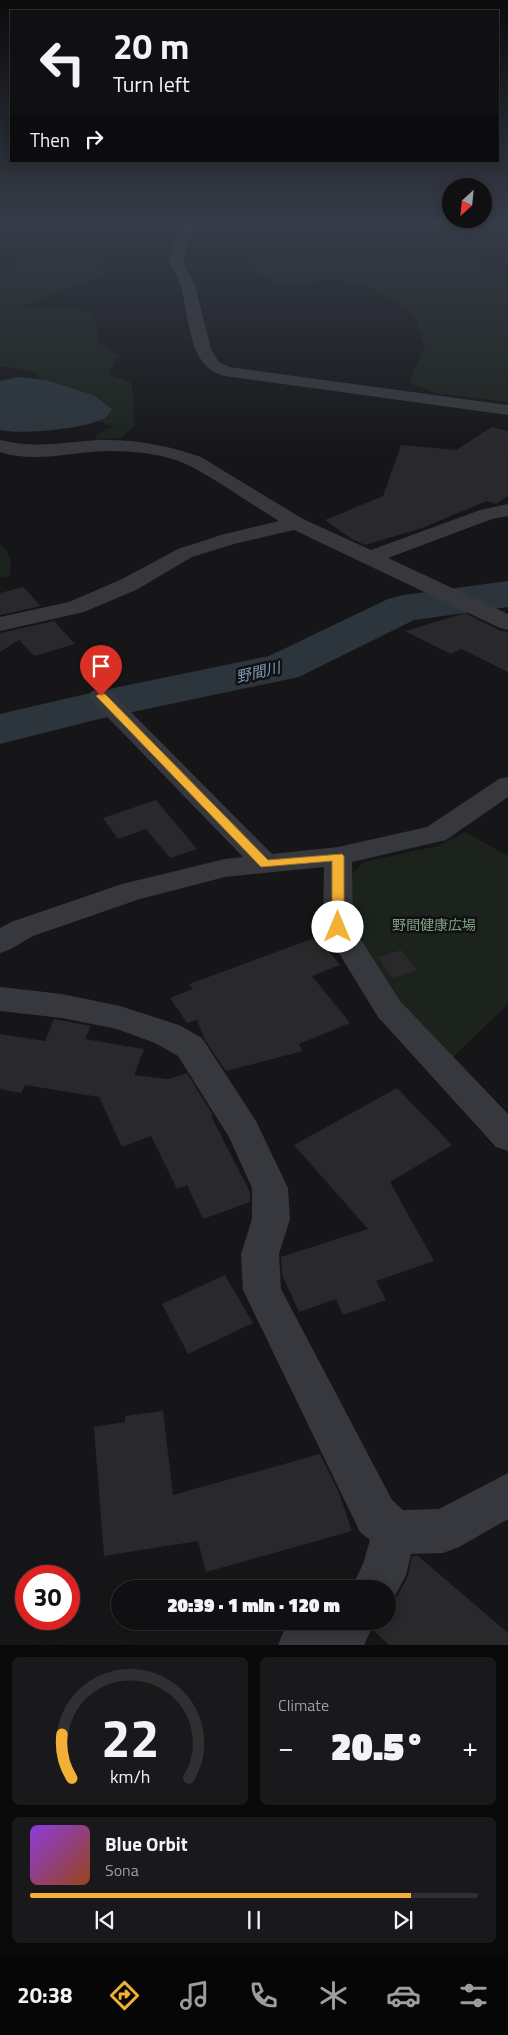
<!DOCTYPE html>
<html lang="en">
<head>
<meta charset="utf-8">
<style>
	:root { --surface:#101012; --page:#19191b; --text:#f1f3f6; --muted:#9c9d9f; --line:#303032; --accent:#f2b134 }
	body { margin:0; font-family:"Titillium Web","Noto Sans JP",sans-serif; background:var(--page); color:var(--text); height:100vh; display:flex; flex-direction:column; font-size:19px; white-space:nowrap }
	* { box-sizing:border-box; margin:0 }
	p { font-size:16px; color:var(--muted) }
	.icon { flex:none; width:28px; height:28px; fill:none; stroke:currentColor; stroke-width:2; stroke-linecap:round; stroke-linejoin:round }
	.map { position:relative; height:1645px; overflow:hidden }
	.side { display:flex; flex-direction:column; gap:12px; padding:12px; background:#09090a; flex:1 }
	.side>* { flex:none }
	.hud { position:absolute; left:10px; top:10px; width:489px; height:152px; border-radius:0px; box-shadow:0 2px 12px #0003,0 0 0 1px var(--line); background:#101012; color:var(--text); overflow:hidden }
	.needle { width:32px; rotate:207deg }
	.tools { position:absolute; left:442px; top:178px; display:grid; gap:10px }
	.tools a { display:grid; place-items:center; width:50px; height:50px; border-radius:50%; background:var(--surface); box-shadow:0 2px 12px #0003,0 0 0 1px var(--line); font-size:25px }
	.speed { position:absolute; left:15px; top:1565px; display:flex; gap:10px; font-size:25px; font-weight:700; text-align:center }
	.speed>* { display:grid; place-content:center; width:65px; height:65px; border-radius:50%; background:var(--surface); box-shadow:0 2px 12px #0003,0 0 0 1px var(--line); line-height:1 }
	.speed .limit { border:8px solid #d22; background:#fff; color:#111 }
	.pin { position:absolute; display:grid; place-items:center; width:42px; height:42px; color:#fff; margin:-51px -21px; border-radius:50% 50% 50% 0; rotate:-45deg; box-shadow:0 0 5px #0007 }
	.pin .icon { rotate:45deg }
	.me { position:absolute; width:55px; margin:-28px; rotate:0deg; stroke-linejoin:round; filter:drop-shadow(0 0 4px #0008) }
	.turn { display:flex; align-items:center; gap:18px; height:105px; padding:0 20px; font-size:22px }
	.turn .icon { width:65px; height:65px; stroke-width:2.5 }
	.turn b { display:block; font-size:35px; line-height:42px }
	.then { display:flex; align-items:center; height:48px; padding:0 20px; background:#0003; gap:10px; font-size:19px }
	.big { font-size:38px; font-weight:800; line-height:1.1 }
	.side .card { flex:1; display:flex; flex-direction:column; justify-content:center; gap:8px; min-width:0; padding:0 18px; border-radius:8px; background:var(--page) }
	.side .dial { align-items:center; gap:0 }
	.dial svg { height:130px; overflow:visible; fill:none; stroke:var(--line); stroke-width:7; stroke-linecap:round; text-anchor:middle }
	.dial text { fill:var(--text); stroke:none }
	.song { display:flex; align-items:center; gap:15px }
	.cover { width:60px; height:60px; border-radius:8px; background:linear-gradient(135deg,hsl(270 70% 55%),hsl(20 70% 35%)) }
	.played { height:5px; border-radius:2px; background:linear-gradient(90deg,var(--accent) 85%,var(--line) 85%) }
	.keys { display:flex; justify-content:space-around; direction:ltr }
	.heat { display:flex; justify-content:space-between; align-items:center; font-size:28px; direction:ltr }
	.side .tiles { flex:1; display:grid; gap:12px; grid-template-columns:1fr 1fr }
	.card:last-child { grid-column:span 2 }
	.trip { position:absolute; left:111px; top:1580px; width:285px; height:50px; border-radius:25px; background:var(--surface); box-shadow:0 2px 12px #0003,0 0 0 1px var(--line); font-weight:800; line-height:50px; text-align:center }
	.tabs { display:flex; height:80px; justify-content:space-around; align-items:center; background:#060607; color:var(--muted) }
	.tabs .icon { width:35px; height:35px }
	.tabs .on { color:var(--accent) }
	.tabs b { font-size:22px; color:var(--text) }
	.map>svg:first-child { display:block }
	.green { fill:#1c231d }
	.water { fill:#2c353c }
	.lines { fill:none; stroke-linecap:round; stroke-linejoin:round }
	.river { fill:#2c353c; fill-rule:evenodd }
	.building { fill:#29292c }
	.minor { fill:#37383d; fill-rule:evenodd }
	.route { fill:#f2b134; stroke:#9d7322 }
	.labels { text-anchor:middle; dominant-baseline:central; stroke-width:5; stroke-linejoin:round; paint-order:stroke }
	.park-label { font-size:14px; fill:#7fa381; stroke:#111113 }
	.water-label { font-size:15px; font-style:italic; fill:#7f9bb3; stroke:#111113 }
</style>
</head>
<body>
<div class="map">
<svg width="508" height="1645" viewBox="0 0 508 1645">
	<rect width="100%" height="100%" fill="#161618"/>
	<path class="green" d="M87 224H167C151 254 122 249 94 260L108 272 99 279 74 286 22 306C37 312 42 307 57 307 69 307 82 311 93 315L100 344 119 356 109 374 132 383 134 426 121 438 96 440 95 435 112 426 82 415 41 389 38 373 0 366V274L41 244Z
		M267 224H508V244L482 243 459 245 457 253 508 276V402L434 393 409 382 425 346 414 314 374 289 334 279 284 285 254 273 250 259 267 245Z
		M0 545C12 552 11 564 10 576L0 578Z
		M465 832 508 856V1004L453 1057 416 1028 346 928 349 877 364 862 438 846Z"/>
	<path class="water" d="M18 377 46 380 93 395 112 409C110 412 108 416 105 418 86 429 21 435 0 430V381Z"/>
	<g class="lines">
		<path class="river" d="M508 581V607L414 620 299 677 99 719 0 744V714L99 691 269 656 388 599 403 595Z"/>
	</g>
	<path class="building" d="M492 427 508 431V496L496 504 487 501 422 528 365 545 352 539 325 520 383 496 401 445 456 450Z
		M23 587 41 606 0 615V593Z
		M465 613 499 630 508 632V672L461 649 451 654 405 631Z
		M54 621 75 644 34 656 19 640 0 652V633Z
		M156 800 197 849 170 858 146 829 118 839 103 818Z
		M317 937 340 965 312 976 350 1023 299 1044 303 1051 226 1071 205 1040 197 1020 187 1023 170 998 193 989 189 984Z
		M401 950 417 970 393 978 378 957Z
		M54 1019 91 1026 85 1039 144 1049 134 1075 168 1079 187 1073 213 1115 211 1116 250 1192V1202L203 1219 187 1185 177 1189 151 1136 122 1147 99 1097 25 1085 21 1093 0 1089V1034L45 1041Z
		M397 1088 452 1145 390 1182 434 1261 376 1281 386 1300 343 1315 336 1299 299 1312 282 1275 281 1257 368 1229 294 1145Z
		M225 1275 253 1323 188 1354 162 1304Z
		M163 1411 173 1495 320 1454 339 1493 352 1531 206 1572 198 1541 104 1556 94 1427 125 1422V1416Z
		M412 1556H418L508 1633V1645H389L373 1630 377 1621H388V1608L392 1606 408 1576Z"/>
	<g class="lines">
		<path class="minor" d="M190 224H211L209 227 194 231 188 242 183 262 195 285 211 349 219 362 229 367 508 405V415L225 376C187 367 190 317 181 287 179 278 173 270 169 262L174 242 184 225Z
			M0 440C35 449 64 442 99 440 134 439 168 445 201 457L303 519 371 550 480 510 508 504V516L492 519 388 558 508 614V630L500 628 294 530 234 544 192 557 136 590 84 612 0 631V617L69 602 120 580 178 549 221 535 279 521C249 503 219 481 188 465 165 454 135 451 110 451 73 451 36 464 0 452Z
			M101 689 110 691 272 854 338 847 427 827 499 779 508 777V797L446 840 352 862 353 927 400 1001 508 1114V1151L496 1147 378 1017 323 927 324 867 225 877 140 899 33 936 11 949 0 953V928L11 922 122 884 225 859 243 857 92 701 89 696 92 691Z
			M0 987 62 994 120 1006 179 1025 202 1038 256 1121 288 1188 290 1219 279 1254 281 1289 392 1500 403 1510 439 1509 508 1473V1519L459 1547 443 1553 411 1554 406 1575 390 1605 388 1606V1589H351L363 1564 370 1540 360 1532 243 1290 241 1254 252 1219V1188L229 1137 178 1056 155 1043 117 1029 62 1018 0 1011Z
			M302 1621H375L364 1645H278L285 1628Z"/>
	</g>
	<linearGradient id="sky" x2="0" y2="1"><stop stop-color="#0c0c0d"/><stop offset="0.49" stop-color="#363c48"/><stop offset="1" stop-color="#363c48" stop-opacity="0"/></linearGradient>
	<rect width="508" height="454" fill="url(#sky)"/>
	<path class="route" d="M101 693 105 694 268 860 342 854 344 856V927L343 930 338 931 332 927V861L261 867 98 698 96 696Z"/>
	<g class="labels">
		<g class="park-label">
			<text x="434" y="924">野間健康広場</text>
		</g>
		<g class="water-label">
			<text transform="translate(258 672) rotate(-13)">野間川</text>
		</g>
	</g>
</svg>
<div class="tools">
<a><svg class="needle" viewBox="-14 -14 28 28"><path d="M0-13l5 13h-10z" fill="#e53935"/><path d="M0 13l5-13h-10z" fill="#9c9d9f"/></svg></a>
</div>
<div class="speed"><div class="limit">30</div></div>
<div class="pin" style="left:101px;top:696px;background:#d93025"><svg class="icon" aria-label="arrive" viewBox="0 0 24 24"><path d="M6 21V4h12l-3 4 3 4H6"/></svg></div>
<svg class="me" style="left:338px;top:927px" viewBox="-20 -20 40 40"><circle r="19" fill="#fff"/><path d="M0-13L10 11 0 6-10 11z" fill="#f2b134"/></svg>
<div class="trip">20:39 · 1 min · 120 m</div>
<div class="hud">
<div class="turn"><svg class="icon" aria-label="left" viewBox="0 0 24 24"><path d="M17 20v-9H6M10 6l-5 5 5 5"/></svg><div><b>20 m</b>Turn left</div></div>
<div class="then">Then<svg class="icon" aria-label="right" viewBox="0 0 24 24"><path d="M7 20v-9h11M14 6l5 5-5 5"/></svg></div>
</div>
</div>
<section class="side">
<div class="tiles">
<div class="card dial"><svg viewBox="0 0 100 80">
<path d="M14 69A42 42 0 1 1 86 69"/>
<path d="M14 69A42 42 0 0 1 8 42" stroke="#f2b134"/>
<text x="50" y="56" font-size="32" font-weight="700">22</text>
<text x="50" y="72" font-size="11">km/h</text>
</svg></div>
<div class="card"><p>Climate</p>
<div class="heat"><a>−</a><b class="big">20.5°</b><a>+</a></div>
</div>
<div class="card">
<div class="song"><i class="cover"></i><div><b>Blue Orbit</b><p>Sona</p></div></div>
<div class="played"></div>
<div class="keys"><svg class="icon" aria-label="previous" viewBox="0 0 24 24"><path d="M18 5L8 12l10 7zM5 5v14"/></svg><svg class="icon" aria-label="pause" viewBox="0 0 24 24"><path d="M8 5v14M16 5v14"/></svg><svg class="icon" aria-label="next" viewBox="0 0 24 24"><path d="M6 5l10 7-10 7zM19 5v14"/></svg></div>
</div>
</div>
</section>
<nav class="tabs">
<b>20:38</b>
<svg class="icon on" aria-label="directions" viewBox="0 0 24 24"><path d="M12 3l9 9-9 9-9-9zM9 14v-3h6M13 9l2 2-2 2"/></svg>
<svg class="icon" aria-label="music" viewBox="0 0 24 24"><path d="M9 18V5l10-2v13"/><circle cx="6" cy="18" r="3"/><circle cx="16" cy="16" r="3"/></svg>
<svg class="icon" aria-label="phone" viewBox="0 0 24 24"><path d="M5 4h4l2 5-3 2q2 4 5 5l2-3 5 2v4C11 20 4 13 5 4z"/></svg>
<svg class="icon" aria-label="climate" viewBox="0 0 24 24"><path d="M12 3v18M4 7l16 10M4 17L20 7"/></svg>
<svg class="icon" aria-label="car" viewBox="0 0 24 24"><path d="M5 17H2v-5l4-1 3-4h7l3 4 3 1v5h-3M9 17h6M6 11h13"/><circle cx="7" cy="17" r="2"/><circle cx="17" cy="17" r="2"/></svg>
<svg class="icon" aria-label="filters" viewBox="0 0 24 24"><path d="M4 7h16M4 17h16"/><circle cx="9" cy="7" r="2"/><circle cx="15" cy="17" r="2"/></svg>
</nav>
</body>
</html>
